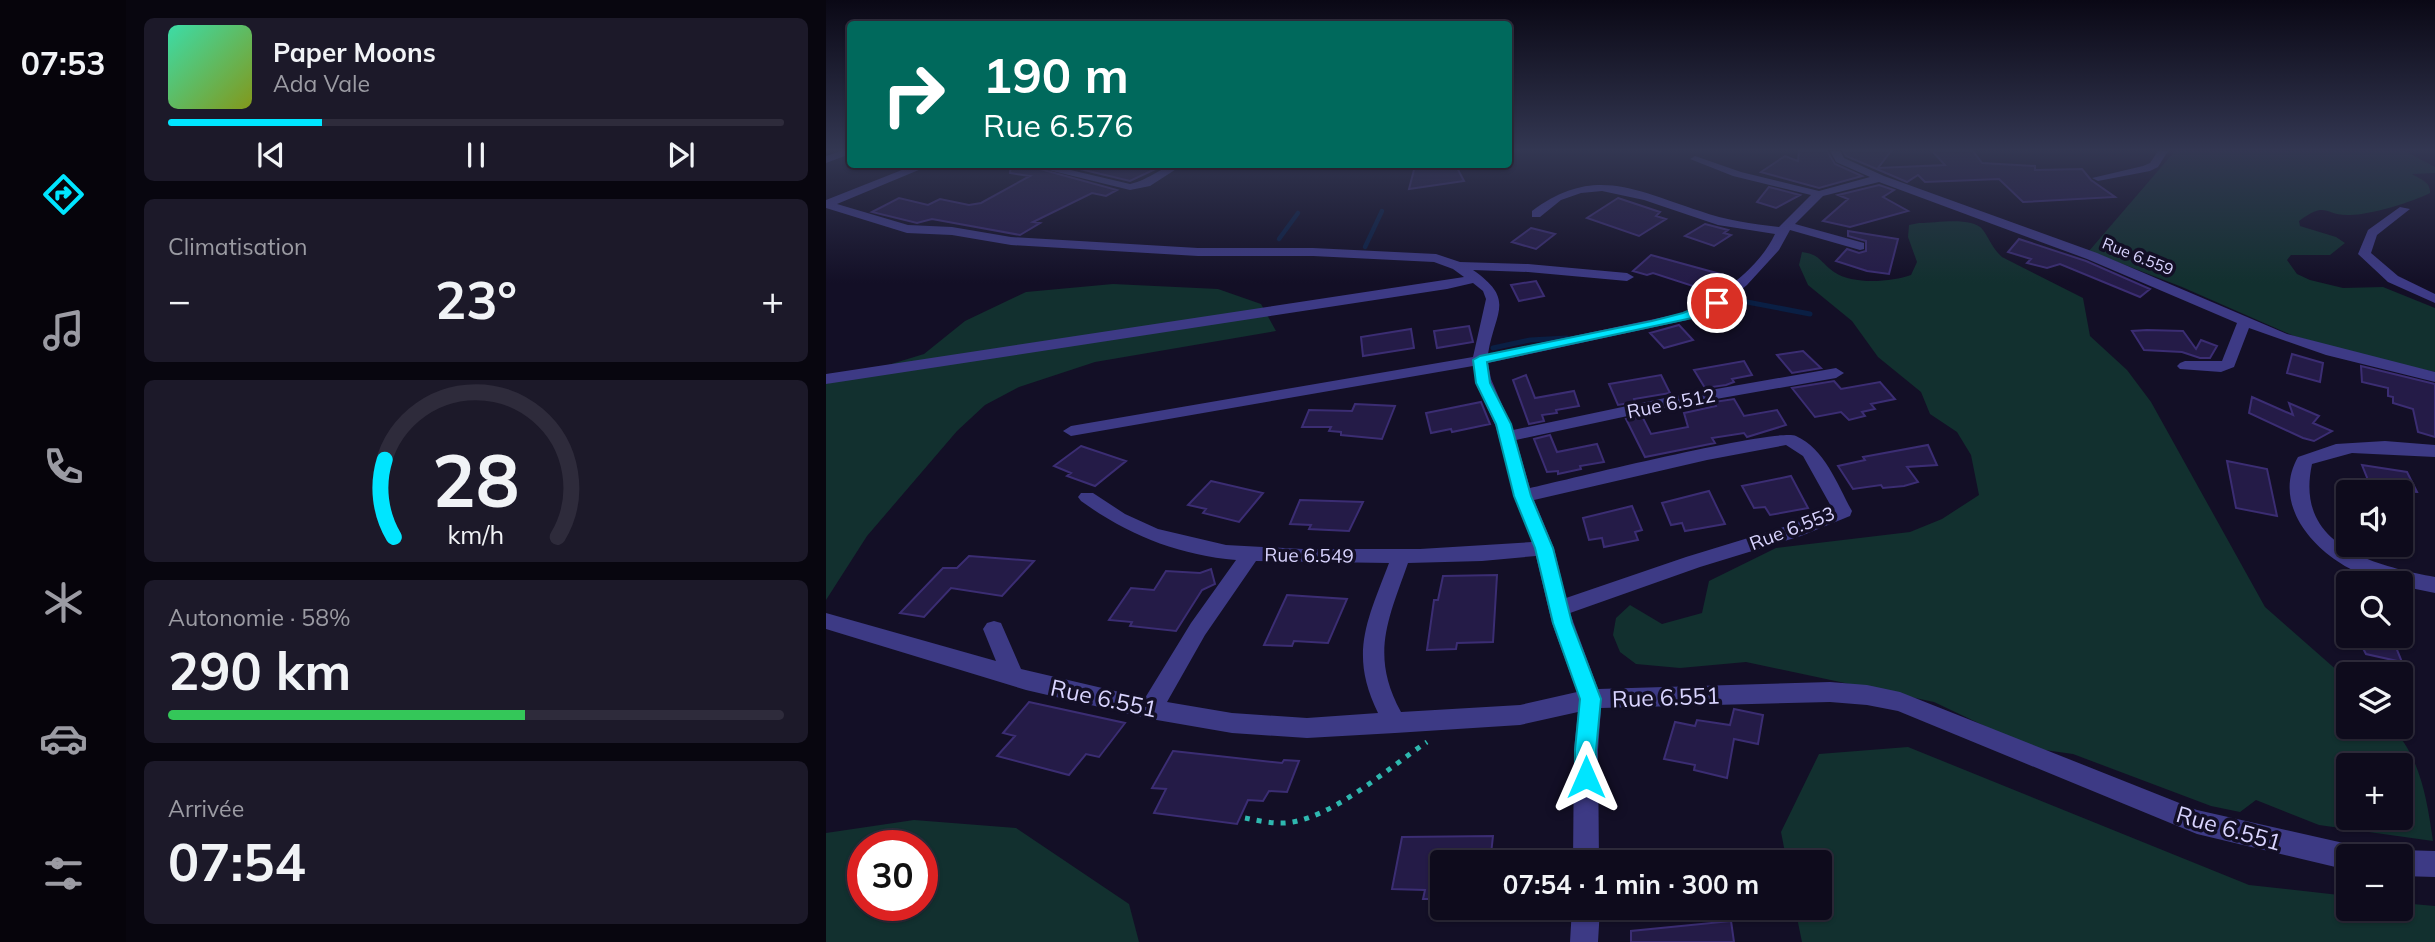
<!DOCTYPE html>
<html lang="fr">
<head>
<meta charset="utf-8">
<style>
	:root { --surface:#0e0b1c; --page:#1c1929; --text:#f1f3f6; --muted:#9b9ba3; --line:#2e2b3b; --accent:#00e5ff }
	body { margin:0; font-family:Mulish,sans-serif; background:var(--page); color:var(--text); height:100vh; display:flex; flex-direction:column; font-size:26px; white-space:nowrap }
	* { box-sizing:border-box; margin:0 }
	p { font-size:23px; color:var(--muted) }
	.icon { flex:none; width:38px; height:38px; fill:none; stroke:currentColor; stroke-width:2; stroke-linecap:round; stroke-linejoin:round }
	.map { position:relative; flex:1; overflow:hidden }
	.sheet { display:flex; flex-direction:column; gap:18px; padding:18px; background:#08060f; width:700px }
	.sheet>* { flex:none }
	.guide { position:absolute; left:21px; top:21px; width:665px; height:147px; border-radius:7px; box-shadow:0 2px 5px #0004,0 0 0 2px var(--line); background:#00695c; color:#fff; overflow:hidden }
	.tools { position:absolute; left:1510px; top:480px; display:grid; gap:14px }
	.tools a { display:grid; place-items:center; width:77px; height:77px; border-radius:7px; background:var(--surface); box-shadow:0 2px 5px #0004,0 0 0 2px var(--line); font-size:35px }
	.speed { position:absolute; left:21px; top:830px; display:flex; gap:14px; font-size:35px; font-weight:700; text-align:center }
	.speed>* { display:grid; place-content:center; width:91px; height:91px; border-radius:50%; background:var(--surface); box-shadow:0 2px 5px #0004,0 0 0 2px var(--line); line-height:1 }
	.speed .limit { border:10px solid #d22; background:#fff; color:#111 }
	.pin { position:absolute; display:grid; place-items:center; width:60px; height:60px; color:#fff; margin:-30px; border:4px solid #fff; border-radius:50%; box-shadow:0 2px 7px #0007 }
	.me { position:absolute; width:77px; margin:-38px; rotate:0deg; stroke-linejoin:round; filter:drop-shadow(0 0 5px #0008) }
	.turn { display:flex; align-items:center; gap:24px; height:147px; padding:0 21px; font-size:32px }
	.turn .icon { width:91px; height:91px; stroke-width:2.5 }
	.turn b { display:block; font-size:49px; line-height:60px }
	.big { font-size:52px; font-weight:700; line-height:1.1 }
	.sheet .tile { flex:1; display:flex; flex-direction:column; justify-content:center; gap:10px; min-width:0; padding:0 24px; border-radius:10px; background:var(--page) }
	.sheet .dial { align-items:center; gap:0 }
	.dial svg { height:182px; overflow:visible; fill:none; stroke:var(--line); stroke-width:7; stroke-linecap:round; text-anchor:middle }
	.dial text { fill:var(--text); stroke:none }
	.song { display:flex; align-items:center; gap:21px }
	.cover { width:84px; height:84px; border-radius:10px; background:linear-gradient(135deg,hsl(160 70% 55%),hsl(70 70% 35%)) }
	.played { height:7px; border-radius:4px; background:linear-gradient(90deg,var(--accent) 25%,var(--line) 25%) }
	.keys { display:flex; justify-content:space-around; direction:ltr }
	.heat { display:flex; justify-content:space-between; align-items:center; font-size:38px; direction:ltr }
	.charge { height:10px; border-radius:5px; background:linear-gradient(90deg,#34c759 58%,var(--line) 0) }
	.trip { position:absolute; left:604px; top:850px; width:402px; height:70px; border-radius:7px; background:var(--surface); box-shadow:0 2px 5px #0004,0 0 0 2px var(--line); font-weight:700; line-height:70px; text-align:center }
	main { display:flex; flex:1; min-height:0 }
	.tabs { display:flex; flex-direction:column; width:126px; justify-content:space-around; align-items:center; background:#06040b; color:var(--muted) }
	.tabs .icon { width:49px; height:49px }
	.tabs .selected { color:var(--accent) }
	.tabs b { font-size:32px; color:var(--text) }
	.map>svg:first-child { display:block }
	.green { fill:#12302f; fill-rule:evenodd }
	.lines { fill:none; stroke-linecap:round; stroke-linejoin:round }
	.stream-far1 { stroke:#0a1f44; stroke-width:4.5 }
	.stream { stroke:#0a1f44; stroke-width:5 }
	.building { fill:#241b47; stroke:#3b2d73; stroke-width:2 }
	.path { stroke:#2fb8b0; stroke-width:5; stroke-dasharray:5 7; stroke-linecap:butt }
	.minor { fill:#3d3a85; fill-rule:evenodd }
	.route { fill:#00e5ff; stroke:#0095a6; stroke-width:2 }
	.labels { text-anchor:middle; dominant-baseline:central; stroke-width:7; stroke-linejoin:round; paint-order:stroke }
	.far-street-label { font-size:16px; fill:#d9d4ff; stroke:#130f26 }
	.street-label { font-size:19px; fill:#d9d4ff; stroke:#130f26 }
	.near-street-label { font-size:23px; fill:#d9d4ff; stroke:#130f26 }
</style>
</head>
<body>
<main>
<nav class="tabs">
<b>07:53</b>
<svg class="icon selected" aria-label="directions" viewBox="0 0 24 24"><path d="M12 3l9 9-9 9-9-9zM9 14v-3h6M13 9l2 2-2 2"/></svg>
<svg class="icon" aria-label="music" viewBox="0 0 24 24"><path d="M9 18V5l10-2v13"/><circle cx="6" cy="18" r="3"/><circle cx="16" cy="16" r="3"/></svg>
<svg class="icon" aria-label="phone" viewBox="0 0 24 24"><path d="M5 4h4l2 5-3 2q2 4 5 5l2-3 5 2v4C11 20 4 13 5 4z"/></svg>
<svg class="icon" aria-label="climate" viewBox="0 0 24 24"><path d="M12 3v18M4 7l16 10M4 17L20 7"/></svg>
<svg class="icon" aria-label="car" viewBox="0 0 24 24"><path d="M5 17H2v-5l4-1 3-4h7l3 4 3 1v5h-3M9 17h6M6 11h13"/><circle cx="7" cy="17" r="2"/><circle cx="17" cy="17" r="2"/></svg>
<svg class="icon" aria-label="filters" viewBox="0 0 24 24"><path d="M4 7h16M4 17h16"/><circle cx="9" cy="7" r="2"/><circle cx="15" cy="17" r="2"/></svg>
</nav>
<section class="sheet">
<div class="tile">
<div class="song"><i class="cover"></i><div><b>Paper Moons</b><p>Ada Vale</p></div></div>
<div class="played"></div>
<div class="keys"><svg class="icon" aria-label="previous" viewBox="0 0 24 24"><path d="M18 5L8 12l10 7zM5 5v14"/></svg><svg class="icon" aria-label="pause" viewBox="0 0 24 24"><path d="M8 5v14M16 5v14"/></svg><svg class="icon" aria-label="next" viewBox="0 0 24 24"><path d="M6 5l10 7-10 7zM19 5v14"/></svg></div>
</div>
<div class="tile"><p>Climatisation</p>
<div class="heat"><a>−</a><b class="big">23°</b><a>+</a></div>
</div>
<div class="tile dial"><svg viewBox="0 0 100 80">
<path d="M14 69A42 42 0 1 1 86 69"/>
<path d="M14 69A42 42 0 0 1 10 35" stroke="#00e5ff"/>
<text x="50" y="56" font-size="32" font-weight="700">28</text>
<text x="50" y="72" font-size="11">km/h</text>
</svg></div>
<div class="tile"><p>Autonomie · 58%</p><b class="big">290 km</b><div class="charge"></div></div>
<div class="tile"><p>Arrivée</p><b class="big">07:54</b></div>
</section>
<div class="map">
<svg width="1609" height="942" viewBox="0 0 1609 942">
	<rect width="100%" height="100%" fill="#130f26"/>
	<path class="green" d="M1349 151H1579L1609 167V173L1586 174C1594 179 1605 182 1604 193 1587 202 1543 215 1524 215 1497 216 1502 200 1473 221L1474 226 1510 237 1519 243 1504 255H1465L1461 260 1471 274 1484 280 1517 288 1557 287 1609 308V372L1558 361 1468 336 1356 287 1263 251Z
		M1093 223C1110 223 1147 216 1157 230 1164 240 1167 249 1176 257L1257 298 1264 336 1301 370 1325 402 1439 607 1522 680V726H1565C1595 758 1601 800 1607 841L1493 825 1430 800 1414 812 1385 806 1247 754 1205 748 1108 702 920 662 854 668 810 664 794 652 787 635 790 618 804 605 836 624 876 613 883 581 950 548 1084 532 1116 519 1153 495 1145 455 1131 432 1104 414 1095 392 1052 357 1026 321 982 285 973 265 976 252C994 254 995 263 1008 272 1027 285 1065 282 1085 275L1091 262 1082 237 1083 225ZM1522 765H1575V817H1522Z
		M287 284 392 289 435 304 450 331 269 362 193 387 159 405 131 431 41 536 0 600V384L98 354 139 321 200 292Z
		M1082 747 1423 885 1522 896V908H1575V903L1609 906V942H976L969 908H994V863H961L955 832 993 754Z
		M88 820 190 828 303 904 313 942H0V833ZM96 845V905H37V845Z"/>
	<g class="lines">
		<path class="stream-far1" d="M453 239 472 213
			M539 247 556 211"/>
		<path class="stream" d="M898 301 900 298 984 314
			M667 348 704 340 741 338"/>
	</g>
	<path class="building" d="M973 151H1001L1009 164 1036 176 993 188 935 172 959 156 972 161Z
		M1017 151H1065L1052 168 1119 165 1106 151H1147L1156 163 1209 166V170L1256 169 1265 180 1289 197 1197 202 1173 179 1099 182 1092 175 1081 182 1020 156Z
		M185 164H196L291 190 280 196 266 193 207 222 214 223 194 235 106 219 91 223 46 212 73 198 102 205 114 199 143 205 155 203 204 176 184 173Z
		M233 164H340L304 181Z
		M603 164H629L638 181 583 189 589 166Z
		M1053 185 1068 190 1057 197 1082 211 1024 227 997 221 1022 199 1012 195Z
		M943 187 974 195 950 208 931 202Z
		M792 198 834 212 830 216 840 219 813 236 761 218Z
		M879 224 902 230 898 233 905 235 888 246 859 236Z
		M705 228 729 234 710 249 686 242Z
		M1022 231 1072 239 1063 274 1041 271 1010 261 1021 249 1033 253 1040 251V241L1022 236Z
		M1193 239 1260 261 1324 289 1314 297 1234 264 1221 268 1201 263 1205 259 1182 252Z
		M825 255 898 275 879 290 827 273 821 275 807 271Z
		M710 281 718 296 693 301 685 285Z
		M853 325 867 340 838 348 824 333Z
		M643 326 647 342 611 348 608 331Z
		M585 329 588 348 537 356 535 337Z
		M1321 330 1357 331 1370 349 1375 340 1391 346 1384 358H1374L1356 352 1318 350 1306 331Z
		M977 351 995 368 966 373 951 355Z
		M1466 354 1497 363 1494 382 1461 373Z
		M918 361 926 375 906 379 908 382 900 385 879 388 868 370Z
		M1535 366 1609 384V437L1592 432 1587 409 1567 403V397L1562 396V388L1536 382Z
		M700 375 709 398 748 391 753 406 730 410 731 413 716 415 718 421 703 424 687 380Z
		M835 375 844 393 808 399 809 402 792 405 783 384Z
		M1008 381 1015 389 1054 382 1069 399 1045 404 1049 409 1036 412 1039 416 1023 420 1015 412 989 417 966 388Z
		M1426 397 1467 415 1463 403 1493 416 1487 423 1506 431 1488 441 1477 438 1423 413Z
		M908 399 918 416 951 410 960 425 921 437 918 433 886 438 889 443 819 457 800 419 816 416 825 434 862 427 858 413 890 406 888 402Z
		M655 402 664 424 626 432 625 429 605 433 600 413Z
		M529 404 569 406 556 439 515 435V432L503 431 505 427H476L483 410 526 411Z
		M724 435 731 452 771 444 778 462 754 466 755 469 732 474V471L721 472 708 439Z
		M1102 445 1111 465 1081 467 1092 482 1078 486 1057 488 1055 485 1027 489 1012 466 1039 460 1037 457Z
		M255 446 300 461 269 486 241 476 245 473 228 466Z
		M1401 461 1441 469 1451 516 1410 508Z
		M1536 465 1581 472 1591 492 1546 490Z
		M965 476 982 508 944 515 939 507 928 508 916 486Z
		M385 481 437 493 413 522 377 513 380 509 362 505Z
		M883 491 899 524 859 531 856 523 845 525 836 503Z
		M474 500 537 502 523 531 483 529 485 525 464 524Z
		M806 506 816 530 809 532 812 540 778 547 776 538 763 540 757 518Z
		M143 556 208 561 176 596 125 588 98 617 74 613 117 568H131Z
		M385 569 389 584 376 590 350 631 304 626 306 622 283 620 305 588 328 590 340 571 374 573Z
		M671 575 667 642 631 643 630 649 601 650 608 600H612L617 576Z
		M461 595 521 599 502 643 468 641 466 646 438 645Z
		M1530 635H1565L1576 662 1540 654Z
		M203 702 299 723 273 757 260 754 243 775 171 756 189 736 177 733Z
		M908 709 937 715 932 744 908 739 901 778 868 770 869 765 838 759 849 722 869 726 871 720 904 725Z
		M347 751 456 763 458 760 473 761 461 792 443 791 437 801 422 800 411 824 328 813 340 789 326 788Z
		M667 836 664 863H616V899H597L599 890 566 889 576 837Z
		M905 921 908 942H805V931Z"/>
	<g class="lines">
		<path class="path" d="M419 818C434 821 451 825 467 822 513 813 562 768 601 742"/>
		<path class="minor" d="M15 151H24V154L0 163V156Z
			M682 151H688L682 155Z
			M1004 151H1014L1018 158 1058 176 1271 253 1461 334 1609 372V382L1500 355 1423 328 1408 367 1395 372 1354 369 1351 366 1354 363 1359 361H1396L1411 323 1261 259 1053 182 997 196 969 224 1038 243V249L1034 250 964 230 953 250 921 285 896 306 861 320 662 363 665 379 687 430 839 398 1010 368 1018 373 1010 378 839 408 690 440 704 488C739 480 952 427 970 436 999 449 1011 484 1026 511L1024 516 975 536 874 567 744 613 772 689 1004 682 1041 685 1074 692 1371 810 1522 844 1531 848 1535 856H1522V870L1371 834 1072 711 1041 705 1004 702 775 708 772 750 773 863H747L748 750 752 712 694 725 569 733 481 738 406 733 325 719 200 690 0 629V613L170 661 157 629 161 623 168 621 175 623 195 669 319 698 365 623 410 560C352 555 302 535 255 501L252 497 255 493H267L299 514 332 529 400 545 477 549H594L706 542 688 496 670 427 653 389 647 366 245 436 237 431 245 426 647 357 660 299 657 291 647 283 621 289 0 384V374L638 277 627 269 608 262 487 256H372L185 245 126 235 81 233 0 208V200L91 164H107L11 204 82 225 126 227 185 237 372 248H487L610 254 634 262 702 264 801 273 808 277 801 281 702 272 647 270C690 300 669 311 662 354L857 313C892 297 932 270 949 234L892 225 818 200 776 191 755 193 735 200 714 217H706V211C768 165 808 190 874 211 899 220 926 224 953 227L985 195 907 176 864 159 869 156 915 172 993 191 1044 177 1010 162ZM960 445 977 456 1006 508 961 526 860 557 740 598 728 548 708 500 881 460ZM710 556 726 623 751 692 694 705 575 712C544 655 562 620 582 563L656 561ZM430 561 563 563C541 621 523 654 552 713L481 718 406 713 341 702 379 635Z
			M1332 151H1342L1332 167 1324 171 1272 181 1266 178 1317 166 1324 163Z
			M198 164H219L304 184C324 180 337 164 358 164L324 186 304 190Z
			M656 164H670L659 170 654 167Z
			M1574 207 1584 209 1551 235 1545 253 1572 276 1609 294V303L1562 282 1532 254 1542 230Z
			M1559 441 1609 445V457L1526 453 1486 464C1468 546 1547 565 1609 577V593L1575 586V583C1519 583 1437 518 1472 457L1510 444Z
			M1575 850 1609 851V877L1575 876V856H1565Z
			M746 908H774L772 942H744Z"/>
	</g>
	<linearGradient id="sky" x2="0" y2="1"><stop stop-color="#0a0815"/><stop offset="0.53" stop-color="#333752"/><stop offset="1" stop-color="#333752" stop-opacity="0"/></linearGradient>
	<rect width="1609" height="283" fill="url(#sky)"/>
	<path class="route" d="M891 299 897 303 895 306 866 318 661 362 664 383 685 424 705 496 727 548 746 623 775 699 770 750 771 777 768 784 760 787 752 784 749 777V750L754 699 727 623 709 548 688 496 670 424 650 383 647 360 654 356 826 321 857 313Z"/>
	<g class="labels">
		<g class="far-street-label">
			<text transform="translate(1312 256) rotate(22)">Rue 6.559</text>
		</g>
		<g class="street-label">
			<text transform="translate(845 403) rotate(-11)">Rue 6.512</text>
			<text transform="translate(966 528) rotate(-21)">Rue 6.553</text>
			<text transform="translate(483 555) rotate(1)">Rue 6.549</text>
		</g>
		<g class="near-street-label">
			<text transform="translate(840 697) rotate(-2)">Rue 6.551</text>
			<text transform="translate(278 698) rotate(12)">Rue 6.551</text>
			<text transform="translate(1403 828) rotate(16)">Rue 6.551</text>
		</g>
	</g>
</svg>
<div class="tools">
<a><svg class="icon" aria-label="sound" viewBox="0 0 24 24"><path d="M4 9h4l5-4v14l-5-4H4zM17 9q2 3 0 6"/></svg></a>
<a><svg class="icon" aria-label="search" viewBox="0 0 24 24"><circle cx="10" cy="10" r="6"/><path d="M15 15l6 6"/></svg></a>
<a><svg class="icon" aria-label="layers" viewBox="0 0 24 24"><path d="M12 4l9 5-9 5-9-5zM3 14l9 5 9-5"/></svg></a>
<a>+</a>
<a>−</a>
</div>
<div class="speed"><div class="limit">30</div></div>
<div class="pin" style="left:891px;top:303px;background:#d93025"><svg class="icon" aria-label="arrive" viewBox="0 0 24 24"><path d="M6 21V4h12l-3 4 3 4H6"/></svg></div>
<svg class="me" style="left:760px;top:777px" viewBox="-20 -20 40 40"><path d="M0-17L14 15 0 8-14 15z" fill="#00e5ff" stroke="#fff" stroke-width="4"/></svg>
<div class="trip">07:54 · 1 min · 300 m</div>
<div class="guide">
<div class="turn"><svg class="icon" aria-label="right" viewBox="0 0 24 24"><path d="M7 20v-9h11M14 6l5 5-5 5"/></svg><div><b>190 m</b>Rue 6.576</div></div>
</div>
</div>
</main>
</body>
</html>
